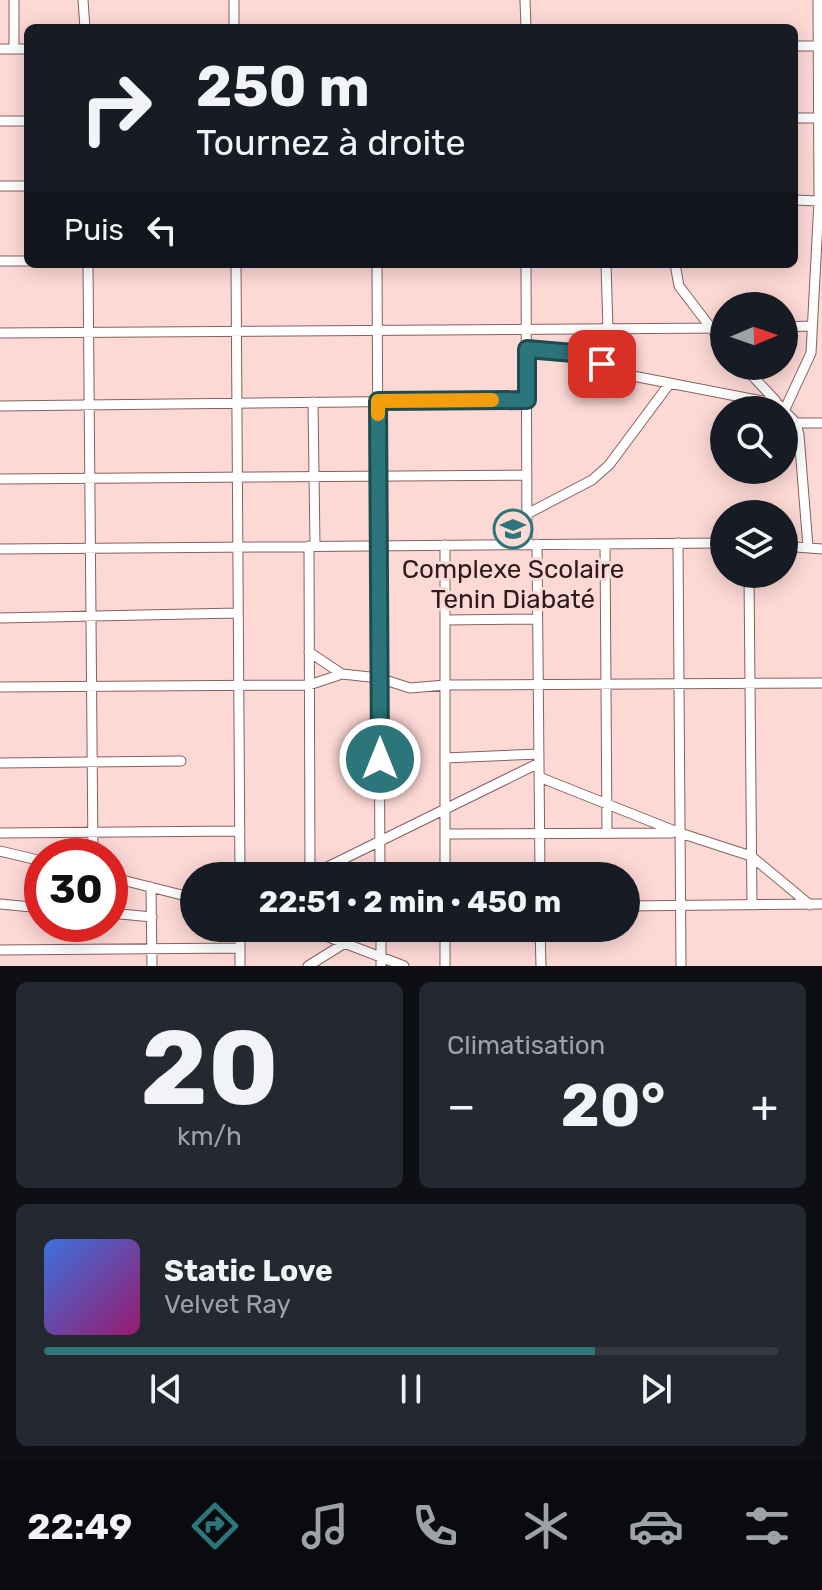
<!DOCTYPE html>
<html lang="fr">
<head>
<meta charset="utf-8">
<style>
	:root { --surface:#171b24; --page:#242831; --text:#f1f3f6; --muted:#9ea1a6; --line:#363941; --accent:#2b757b }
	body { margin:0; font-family:Rubik,sans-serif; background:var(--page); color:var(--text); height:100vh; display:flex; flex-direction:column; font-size:30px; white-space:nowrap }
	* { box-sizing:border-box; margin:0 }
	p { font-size:26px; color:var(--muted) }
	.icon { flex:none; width:44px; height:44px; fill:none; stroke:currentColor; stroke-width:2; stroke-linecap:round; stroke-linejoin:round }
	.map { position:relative; height:966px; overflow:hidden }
	.details { display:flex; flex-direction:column; gap:16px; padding:16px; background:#0d0f14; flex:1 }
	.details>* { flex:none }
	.hud { position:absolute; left:24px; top:24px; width:774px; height:244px; border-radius:12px; box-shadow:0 4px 20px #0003; background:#171b24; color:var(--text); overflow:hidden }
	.needle { width:52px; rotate:88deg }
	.controls { position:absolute; left:710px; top:292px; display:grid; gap:16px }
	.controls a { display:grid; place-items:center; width:88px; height:88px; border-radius:50%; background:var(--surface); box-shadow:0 4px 20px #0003; font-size:40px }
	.speed { position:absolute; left:24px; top:838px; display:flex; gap:16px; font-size:40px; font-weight:700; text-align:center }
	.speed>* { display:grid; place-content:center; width:104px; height:104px; border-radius:50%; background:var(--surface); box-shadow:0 4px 20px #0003; line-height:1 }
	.speed .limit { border:12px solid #d22; background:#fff; color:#111 }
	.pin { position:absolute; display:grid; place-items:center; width:68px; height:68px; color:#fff; margin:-34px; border-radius:16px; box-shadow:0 4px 12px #0006 }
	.me { position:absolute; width:88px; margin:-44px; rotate:0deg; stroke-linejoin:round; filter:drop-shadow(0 0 6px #0008) }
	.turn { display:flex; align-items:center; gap:28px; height:168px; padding:0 40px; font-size:36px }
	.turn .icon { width:104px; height:104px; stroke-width:2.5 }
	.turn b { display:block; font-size:56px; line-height:68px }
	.then { display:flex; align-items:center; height:76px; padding:0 40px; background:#0003; gap:16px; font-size:30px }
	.big { font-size:60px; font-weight:700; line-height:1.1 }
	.details .card { flex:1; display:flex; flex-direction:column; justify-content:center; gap:12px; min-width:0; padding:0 28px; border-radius:12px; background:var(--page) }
	.details .dial { align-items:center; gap:0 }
	.dial b { font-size:104px; line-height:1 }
	.song { display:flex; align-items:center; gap:24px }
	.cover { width:96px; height:96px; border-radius:12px; background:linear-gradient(135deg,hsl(220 70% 55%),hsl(320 70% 35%)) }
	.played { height:8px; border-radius:4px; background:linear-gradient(90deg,var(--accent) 75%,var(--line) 75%) }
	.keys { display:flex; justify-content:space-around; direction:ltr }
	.heat { display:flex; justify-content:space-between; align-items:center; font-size:44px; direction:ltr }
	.details .tiles { flex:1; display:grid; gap:16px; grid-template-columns:1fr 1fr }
	.card:last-child { grid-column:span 2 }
	.trip { position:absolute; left:180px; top:862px; width:460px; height:80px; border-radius:40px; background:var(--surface); box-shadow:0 4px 20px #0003; font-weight:700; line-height:80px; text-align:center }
	.tab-bar { display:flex; height:128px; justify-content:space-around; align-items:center; background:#090b0e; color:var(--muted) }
	.tab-bar .icon { width:56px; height:56px }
	.tab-bar .current { color:var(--accent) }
	.tab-bar b { font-size:36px; color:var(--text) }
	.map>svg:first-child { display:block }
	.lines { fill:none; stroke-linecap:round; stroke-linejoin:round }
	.street-casing { stroke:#87605d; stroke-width:11 }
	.street { stroke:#fff; stroke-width:9 }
	.route-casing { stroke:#1c4c50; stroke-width:20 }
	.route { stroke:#2b757b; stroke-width:14 }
	.slow { stroke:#f59e0b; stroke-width:14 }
	.labels { text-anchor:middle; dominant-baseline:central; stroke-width:6; stroke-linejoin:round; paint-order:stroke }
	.poi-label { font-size:26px; fill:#2c1c1b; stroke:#fdd9d6 }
</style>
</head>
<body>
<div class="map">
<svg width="822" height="966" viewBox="0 0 822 966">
	<rect width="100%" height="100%" fill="#fdd9d6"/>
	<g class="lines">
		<defs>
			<path id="street" d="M83 0 85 28
				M525 0 526 28
				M234 28V0
				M794 46H818
				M0 49H28
				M14 49V0
				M794 118H819
				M0 121H28
				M0 186H28
				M794 200 819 201
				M0 261H28
				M88 264 93 856
				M236 264 240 876
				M377 264 380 876
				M526 264 527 545
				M606 264 608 330
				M675 264 679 286 724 345
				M784 327 810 326
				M0 333 724 328
				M527 349 585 354 614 372 633 376 778 404 796 423 799 435 808 547
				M743 366 776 401
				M313 402 315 546
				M0 406 527 400
				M785 409 811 353 819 201 818 0
				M796 423H822
				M0 479 527 475
				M527 514 592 480 609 465 670 383
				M678 543 681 966
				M537 544 540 876
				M605 544 607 833
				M309 546 310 875
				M784 546 822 549
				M0 549 724 543
				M749 574 752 905
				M0 618 238 613
				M445 620 537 619
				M309 652 342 674
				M0 687 309 685 342 674 379 678 410 688 445 685 822 683
				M445 758 539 754
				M0 763 181 761
				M539 777 680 833 751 856 810 905
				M0 833 240 831
				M445 834 672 833
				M0 851 42 861
				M309 876 539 763
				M445 876V545
				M110 877 194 898
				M151 887 152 966
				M0 904 42 908
				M626 906 822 904
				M110 913 152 917
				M240 928V966
				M305 928 404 966
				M381 928V966
				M540 928 541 966
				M0 950 240 948
				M308 966 345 943
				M445 966V928"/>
		</defs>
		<use href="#street" class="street-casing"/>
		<use href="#street" class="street"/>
	</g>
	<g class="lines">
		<defs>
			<path id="route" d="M380 759 378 401 527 400V349L585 354 602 364"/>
		</defs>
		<use href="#route" class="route-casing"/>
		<use href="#route" class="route"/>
		<path class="slow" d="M378 414V401L492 400"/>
	</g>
	<defs>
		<symbol id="school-ring" viewBox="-11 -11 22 22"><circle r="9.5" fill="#fdd9d6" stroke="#2b757b" stroke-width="1.5"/><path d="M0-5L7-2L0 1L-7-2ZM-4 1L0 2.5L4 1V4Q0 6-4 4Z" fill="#2b757b"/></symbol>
	</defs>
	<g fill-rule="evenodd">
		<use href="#school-ring" x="491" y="507" width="44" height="44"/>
	</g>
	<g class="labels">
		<g class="poi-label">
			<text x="513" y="569">Complexe Scolaire<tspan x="513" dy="30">Tenin Diabaté</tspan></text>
		</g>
	</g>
</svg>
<div class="controls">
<a><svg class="needle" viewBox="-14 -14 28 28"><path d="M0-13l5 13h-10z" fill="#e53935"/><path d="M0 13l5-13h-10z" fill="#9ea1a6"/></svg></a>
<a><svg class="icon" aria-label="search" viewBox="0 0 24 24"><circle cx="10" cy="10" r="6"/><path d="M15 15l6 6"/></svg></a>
<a><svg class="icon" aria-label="layers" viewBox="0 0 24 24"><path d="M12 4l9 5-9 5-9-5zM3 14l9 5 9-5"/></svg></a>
</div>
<div class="speed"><div class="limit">30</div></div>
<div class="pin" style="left:602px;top:364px;background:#d93025"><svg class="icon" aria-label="arrive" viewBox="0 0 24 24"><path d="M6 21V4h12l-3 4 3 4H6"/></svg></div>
<svg class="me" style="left:380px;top:759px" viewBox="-20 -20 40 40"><circle r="17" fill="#2b757b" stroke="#fff" stroke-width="3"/><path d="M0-11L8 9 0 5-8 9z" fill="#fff"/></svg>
<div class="trip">22:51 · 2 min · 450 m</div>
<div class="hud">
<div class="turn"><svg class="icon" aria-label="right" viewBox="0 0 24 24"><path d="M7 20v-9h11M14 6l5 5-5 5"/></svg><div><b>250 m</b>Tournez à droite</div></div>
<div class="then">Puis<svg class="icon" aria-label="left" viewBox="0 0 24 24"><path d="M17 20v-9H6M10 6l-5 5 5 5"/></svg></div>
</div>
</div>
<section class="details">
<div class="tiles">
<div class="card dial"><b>20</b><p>km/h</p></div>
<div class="card"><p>Climatisation</p>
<div class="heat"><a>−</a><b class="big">20°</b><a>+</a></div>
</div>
<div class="card">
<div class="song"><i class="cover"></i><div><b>Static Love</b><p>Velvet Ray</p></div></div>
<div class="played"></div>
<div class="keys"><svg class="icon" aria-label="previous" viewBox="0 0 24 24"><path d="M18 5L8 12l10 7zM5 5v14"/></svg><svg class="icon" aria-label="pause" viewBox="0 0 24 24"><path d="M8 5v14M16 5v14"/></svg><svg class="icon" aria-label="next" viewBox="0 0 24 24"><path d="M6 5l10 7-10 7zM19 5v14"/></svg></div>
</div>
</div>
</section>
<nav class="tab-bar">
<b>22:49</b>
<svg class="icon current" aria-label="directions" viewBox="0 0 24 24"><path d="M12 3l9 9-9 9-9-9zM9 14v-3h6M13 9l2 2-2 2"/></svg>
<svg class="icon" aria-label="music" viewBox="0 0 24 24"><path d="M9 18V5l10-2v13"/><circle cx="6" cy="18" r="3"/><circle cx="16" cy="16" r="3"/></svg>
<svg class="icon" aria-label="phone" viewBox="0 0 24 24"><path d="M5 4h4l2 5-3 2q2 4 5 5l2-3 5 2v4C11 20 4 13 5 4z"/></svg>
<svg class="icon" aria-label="climate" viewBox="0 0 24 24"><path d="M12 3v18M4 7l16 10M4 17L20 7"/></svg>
<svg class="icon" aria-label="car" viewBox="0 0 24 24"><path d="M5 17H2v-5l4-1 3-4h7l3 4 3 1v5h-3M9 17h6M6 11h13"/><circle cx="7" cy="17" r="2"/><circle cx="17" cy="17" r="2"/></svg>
<svg class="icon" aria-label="filters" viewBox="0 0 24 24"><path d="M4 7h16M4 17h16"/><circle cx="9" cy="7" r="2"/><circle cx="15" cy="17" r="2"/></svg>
</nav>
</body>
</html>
